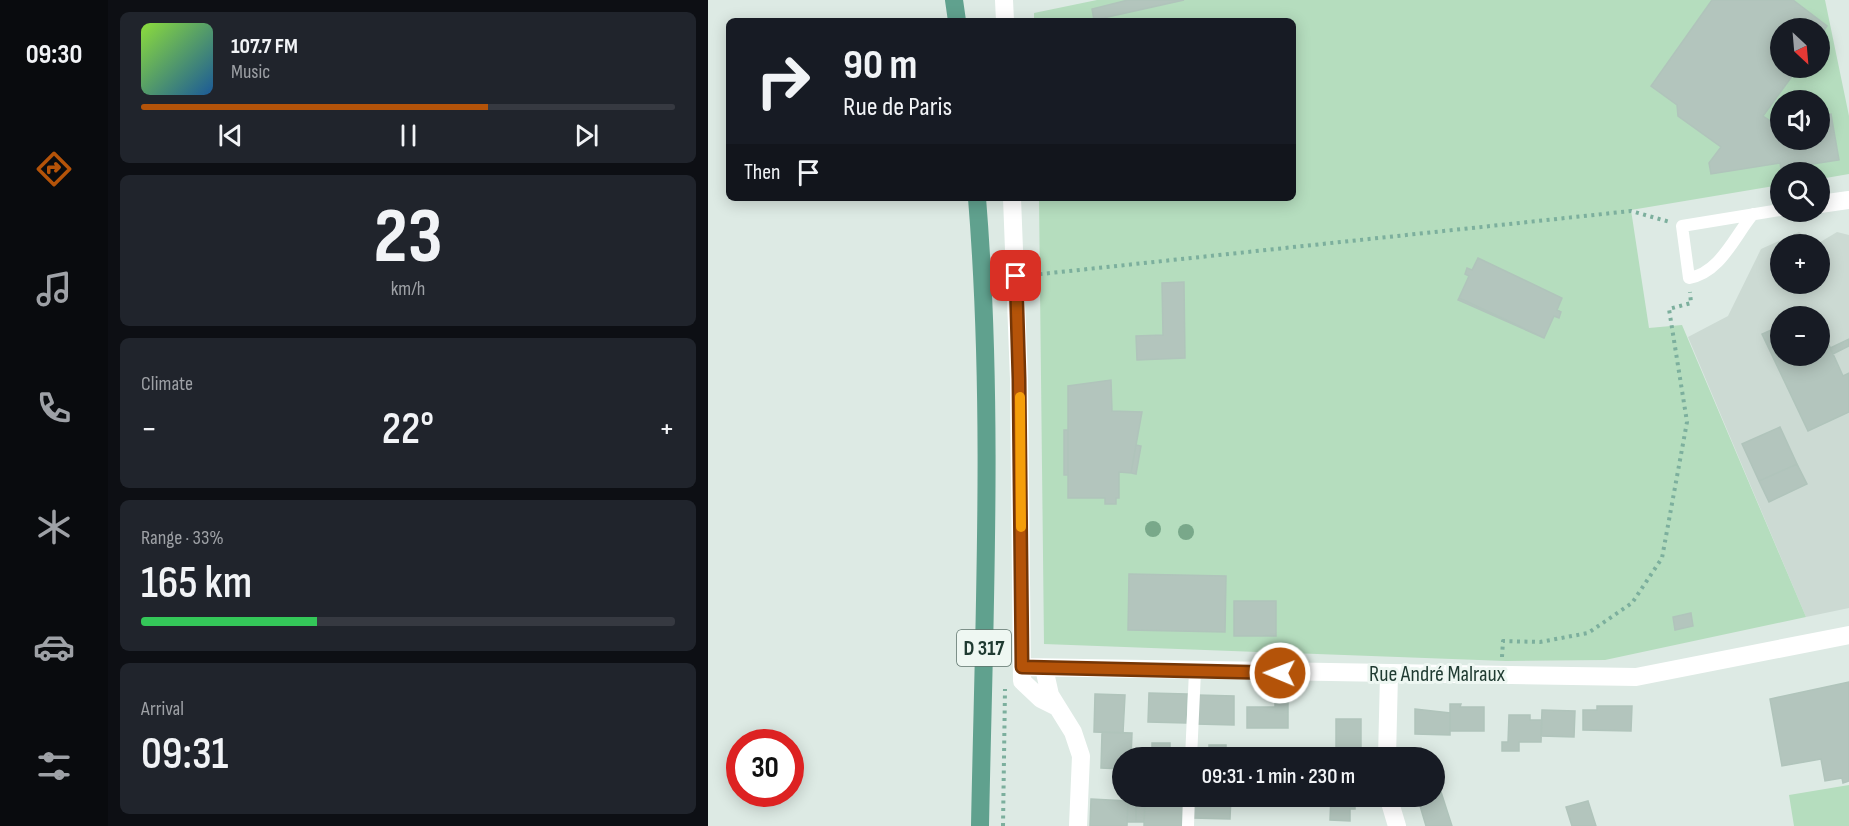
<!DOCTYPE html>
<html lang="en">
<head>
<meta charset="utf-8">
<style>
	:root { --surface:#171b24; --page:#20242c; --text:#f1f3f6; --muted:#9ea1a6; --line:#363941; --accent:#b45309 }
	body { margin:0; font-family:"Sofia Sans Condensed",sans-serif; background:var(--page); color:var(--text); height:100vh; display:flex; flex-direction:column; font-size:22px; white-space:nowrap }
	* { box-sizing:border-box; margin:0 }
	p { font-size:20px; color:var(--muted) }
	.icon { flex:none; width:33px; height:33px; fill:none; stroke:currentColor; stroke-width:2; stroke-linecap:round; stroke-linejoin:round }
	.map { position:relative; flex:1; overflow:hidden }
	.sheet { display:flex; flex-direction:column; gap:12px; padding:12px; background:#0d0f14; width:600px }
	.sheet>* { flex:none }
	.banner { position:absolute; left:18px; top:18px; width:570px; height:183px; border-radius:9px; box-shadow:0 3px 15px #0003; background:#171b24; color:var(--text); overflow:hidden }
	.needle { width:39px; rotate:154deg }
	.buttons { position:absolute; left:1062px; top:18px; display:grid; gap:12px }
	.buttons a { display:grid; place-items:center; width:60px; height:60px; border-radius:50%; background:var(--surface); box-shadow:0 3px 15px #0003; font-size:30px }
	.speed { position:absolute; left:18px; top:729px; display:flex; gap:12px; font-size:30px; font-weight:700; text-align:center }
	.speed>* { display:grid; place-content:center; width:78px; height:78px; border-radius:50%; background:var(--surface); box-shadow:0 3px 15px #0003; line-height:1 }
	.speed .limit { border:9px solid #d22; background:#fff; color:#111 }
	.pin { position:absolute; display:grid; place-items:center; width:51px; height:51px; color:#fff; margin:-26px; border-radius:12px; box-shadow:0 3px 9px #0006 }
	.me { position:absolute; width:66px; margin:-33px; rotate:271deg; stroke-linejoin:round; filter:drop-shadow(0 0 4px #0008) }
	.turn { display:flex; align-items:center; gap:21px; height:126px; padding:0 18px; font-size:27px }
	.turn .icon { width:78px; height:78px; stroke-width:2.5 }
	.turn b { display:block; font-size:42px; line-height:51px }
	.then { display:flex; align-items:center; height:57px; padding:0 18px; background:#0003; gap:12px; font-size:22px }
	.big { font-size:45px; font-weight:600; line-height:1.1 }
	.sheet .widget { flex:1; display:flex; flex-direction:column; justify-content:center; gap:9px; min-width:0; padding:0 21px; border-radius:9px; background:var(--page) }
	.sheet .dial { align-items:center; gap:0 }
	.dial b { font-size:78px; line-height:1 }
	.song { display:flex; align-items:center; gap:18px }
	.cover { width:72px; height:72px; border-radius:9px; background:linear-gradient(135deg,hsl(90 70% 55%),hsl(210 70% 35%)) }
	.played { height:6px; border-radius:3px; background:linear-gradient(90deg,var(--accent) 65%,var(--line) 65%) }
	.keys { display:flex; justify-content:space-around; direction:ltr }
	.heat { display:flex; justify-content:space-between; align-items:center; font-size:33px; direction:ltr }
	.charge { height:9px; border-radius:4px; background:linear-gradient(90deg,#34c759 33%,var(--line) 0) }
	.trip { position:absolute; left:404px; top:747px; width:333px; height:60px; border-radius:30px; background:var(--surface); box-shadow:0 3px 15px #0003; font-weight:600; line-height:60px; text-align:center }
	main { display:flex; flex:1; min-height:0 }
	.menu { display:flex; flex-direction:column; width:108px; justify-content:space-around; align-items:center; background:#090b0e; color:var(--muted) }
	.menu .icon { width:42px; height:42px }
	.menu .selected { color:var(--accent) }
	.menu b { font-size:27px; color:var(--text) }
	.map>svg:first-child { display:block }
	.built { fill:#ccdad3; fill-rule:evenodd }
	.green { fill:#b5ddbe; fill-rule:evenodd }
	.building { fill:#b3c5bd; stroke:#b0c4bb; stroke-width:1.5 }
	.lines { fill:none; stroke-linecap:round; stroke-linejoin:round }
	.path { stroke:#7caf9d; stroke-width:4; stroke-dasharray:3 4.5; stroke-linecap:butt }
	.service { stroke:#fff; stroke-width:12 }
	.minor { stroke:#fff; stroke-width:18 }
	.primary { stroke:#60a18e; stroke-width:18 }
	.tree { fill:#79a88a }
	.route-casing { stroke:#753606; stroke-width:15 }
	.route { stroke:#b45309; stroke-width:10 }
	.slow { stroke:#f59e0b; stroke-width:10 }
	.labels { text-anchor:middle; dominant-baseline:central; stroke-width:6; stroke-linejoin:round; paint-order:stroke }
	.shield { fill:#eef7f2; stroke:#5d736b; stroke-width:1.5 }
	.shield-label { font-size:21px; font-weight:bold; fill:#1f3a31 }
	.street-label { font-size:22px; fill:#1f3a31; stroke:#eef7f2 }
</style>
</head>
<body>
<main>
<nav class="menu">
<b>09:30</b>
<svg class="icon selected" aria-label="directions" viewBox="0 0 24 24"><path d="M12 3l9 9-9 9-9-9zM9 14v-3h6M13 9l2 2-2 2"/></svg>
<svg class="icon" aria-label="music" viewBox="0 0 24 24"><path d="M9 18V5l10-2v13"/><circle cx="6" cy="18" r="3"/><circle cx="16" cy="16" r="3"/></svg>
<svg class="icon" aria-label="phone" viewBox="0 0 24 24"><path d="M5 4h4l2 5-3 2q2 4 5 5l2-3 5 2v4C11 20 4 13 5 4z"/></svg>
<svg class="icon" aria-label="climate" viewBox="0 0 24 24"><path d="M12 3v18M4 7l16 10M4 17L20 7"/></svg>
<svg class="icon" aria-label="car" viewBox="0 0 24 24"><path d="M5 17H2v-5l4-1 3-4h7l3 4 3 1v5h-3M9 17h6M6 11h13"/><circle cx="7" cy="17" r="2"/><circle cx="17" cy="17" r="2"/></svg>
<svg class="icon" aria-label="filters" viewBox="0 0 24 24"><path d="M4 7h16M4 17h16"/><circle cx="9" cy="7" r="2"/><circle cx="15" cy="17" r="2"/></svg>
</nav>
<section class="sheet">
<div class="widget">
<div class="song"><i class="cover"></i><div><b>107.7 FM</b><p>Music</p></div></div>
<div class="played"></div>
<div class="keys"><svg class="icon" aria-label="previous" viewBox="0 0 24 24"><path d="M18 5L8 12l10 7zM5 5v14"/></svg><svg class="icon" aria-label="pause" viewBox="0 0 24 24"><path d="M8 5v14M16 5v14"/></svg><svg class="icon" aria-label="next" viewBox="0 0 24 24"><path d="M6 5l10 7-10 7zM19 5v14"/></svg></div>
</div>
<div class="widget dial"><b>23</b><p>km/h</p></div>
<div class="widget"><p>Climate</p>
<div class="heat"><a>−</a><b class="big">22°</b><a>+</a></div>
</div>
<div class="widget"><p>Range · 33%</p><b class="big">165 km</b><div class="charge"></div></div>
<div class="widget"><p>Arrival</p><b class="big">09:31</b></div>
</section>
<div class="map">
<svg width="1141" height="826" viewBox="0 0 1141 826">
	<rect width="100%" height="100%" fill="#ddeae4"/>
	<path class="built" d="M1091 232 1108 244H1072V284H1112V244H1109L1129 232 1141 235V608L1098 617 980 337 1020 316 1053 249ZM1072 316H1112V356H1072Z"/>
	<path class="green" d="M389 0H1117L1141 116V174L1112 179V172H1072V185L923 210 941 328 974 325 1098 617 897 660 798 661 336 644 331 198H585V21H326V13ZM1072 28H1112V68H1072ZM1072 100H1112V140H1072Z
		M1141 785V826H1086L1081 795Z"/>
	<path class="building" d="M420 0H476L386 20 384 9Z
		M1004 0H1085L1119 26 1112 37V28H1072V68H1090L1055 116 1067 124 1072 123V140H1112V116L1123 114 1131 160 1073 169 1072 163 1003 174 1001 163 1013 147 970 116 969 105 943 86Z
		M770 258 854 298 849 310 853 312 851 318 846 316 836 338 751 298 761 276 757 274 759 268 764 270Z
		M476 282 477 358 429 360 428 336 455 335 454 283Z
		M751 298 775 309 836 338 750 300Z
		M1112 325 1135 376 1141 373V412L1100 431 1054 334 1072 326V356H1112Z
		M1141 339V346L1125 354 1122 348Z
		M403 380 404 411 434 412 423 473 411 472V498H408V504H397V498H360V386Z
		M1072 427 1089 464 1051 481 1034 444Z
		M356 430H360V475H356Z
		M428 445 433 446 428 474 423 473Z
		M1089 464 1099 484 1061 502 1051 481Z
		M421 574 518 576 517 632 420 630Z
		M526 601H568V636H526Z
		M983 613 985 626 967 630 965 617Z
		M1141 682V781L1135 783 1134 778 1117 781 1113 759 1074 766 1062 699Z
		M441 693 479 694 478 723 440 722Z
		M387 694 417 695 415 733 386 732Z
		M489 695 526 696V725L488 724Z
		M567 703H580V728H539V707H567Z
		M742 704H753L752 707H776V731H742Z
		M889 706H924L923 731 875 730V710H889Z
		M707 709 742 713V735L707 734Z
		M834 710 867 711 866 737 833 736Z
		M801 715H822V720H834L833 742H811V751H794V742H800Z
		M628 719H653V756L628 758Z
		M394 732 424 733 423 758H414V769L393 768Z
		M444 743H462V752H444Z
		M501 745H518V754H501Z
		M444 752H462V758H444Z
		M733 792 744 826H718L710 799 726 796Z
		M486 796H523L522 819 485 818Z
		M623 796H647V809H642V821L622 820Z
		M437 797 475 798 474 826H436Z
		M383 799 420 801 419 826H382Z
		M880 801 888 826H864L858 807Z
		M420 804H428V822H419Z
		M428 804H437L436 822H428Z"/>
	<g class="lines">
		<path class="path" d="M324 275 923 211 962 222
			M794 657 795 641 832 642 880 633 924 603 954 558 979 422 961 309 983 303 982 292
			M295 826 297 689"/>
		<path class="service" d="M1045 214C1026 237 1012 273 981 278L974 226 1072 210
			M483 758 487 671
			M480 826 481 796"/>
		<path class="minor" d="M296 0 297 21
			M304 198 311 379 314 681 333 699 347 706
			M1112 204 1141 200
			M314 667 928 677 1141 635
			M336 668 342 695 365 732 373 756 370 826
			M679 758 681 674
			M680 796 689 826"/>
		<path class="primary" d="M246 0 249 21
			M269 198C286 407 276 617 272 826"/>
	</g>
	<g class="tree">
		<circle cx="445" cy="529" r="8"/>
		<circle cx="478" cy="532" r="8"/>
	</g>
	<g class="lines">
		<defs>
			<path id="route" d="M308 276 311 379 314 667 572 673"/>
		</defs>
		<use href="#route" class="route-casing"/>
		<use href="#route" class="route"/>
		<path class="slow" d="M312 397 313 527"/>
	</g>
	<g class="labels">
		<rect class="shield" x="249" y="630" width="54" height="36" rx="4.5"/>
		<g class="shield-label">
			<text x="276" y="648">D 317</text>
		</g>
		<g class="street-label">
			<text x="729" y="674">Rue André Malraux</text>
		</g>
	</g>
</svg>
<div class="buttons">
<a><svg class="needle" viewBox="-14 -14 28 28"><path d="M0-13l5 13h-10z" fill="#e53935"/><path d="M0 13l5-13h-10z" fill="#9ea1a6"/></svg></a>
<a><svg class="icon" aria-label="sound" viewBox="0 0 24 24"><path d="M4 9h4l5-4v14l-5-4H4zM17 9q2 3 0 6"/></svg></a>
<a><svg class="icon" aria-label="search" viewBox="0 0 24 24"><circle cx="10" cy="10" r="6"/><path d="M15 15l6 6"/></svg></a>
<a>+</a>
<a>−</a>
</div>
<div class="speed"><div class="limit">30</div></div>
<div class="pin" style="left:308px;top:276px;background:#d93025"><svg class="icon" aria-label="arrive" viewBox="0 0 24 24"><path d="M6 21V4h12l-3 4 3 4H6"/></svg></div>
<svg class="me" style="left:572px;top:673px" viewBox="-20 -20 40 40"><circle r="17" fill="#b45309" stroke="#fff" stroke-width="3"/><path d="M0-11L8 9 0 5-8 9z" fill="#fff"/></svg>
<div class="trip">09:31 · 1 min · 230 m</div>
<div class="banner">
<div class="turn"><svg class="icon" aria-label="right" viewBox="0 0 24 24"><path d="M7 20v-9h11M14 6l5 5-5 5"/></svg><div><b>90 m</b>Rue de Paris</div></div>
<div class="then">Then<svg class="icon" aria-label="arrive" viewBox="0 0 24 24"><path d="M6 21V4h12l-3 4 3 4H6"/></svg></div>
</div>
</div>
</main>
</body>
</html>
